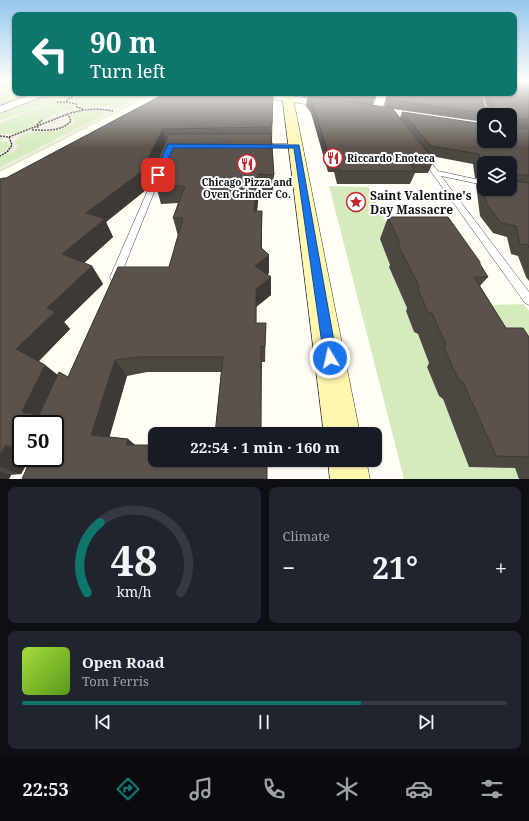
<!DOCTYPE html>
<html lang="en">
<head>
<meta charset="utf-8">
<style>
	:root { --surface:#171b24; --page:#20242c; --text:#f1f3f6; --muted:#9ea1a6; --line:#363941; --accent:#0f766e }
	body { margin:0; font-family:"Noto Serif",serif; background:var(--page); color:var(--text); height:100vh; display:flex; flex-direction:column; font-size:15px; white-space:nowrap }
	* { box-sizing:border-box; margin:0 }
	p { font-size:13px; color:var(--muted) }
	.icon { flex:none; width:22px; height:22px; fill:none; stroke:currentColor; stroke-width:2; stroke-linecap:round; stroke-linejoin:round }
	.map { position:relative; height:479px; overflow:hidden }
	.side { display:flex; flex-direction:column; gap:8px; padding:8px; background:#0d0f14; flex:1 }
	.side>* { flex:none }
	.hud { position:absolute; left:12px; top:12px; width:505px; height:84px; border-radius:8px; box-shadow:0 1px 3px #0004; background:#0f766e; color:#fff; overflow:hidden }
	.controls { position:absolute; left:477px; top:108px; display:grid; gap:8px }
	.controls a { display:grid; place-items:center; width:40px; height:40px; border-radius:8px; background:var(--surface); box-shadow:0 1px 3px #0004; font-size:20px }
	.speed { position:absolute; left:12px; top:415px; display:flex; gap:8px; font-size:20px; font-weight:700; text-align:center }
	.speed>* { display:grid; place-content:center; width:52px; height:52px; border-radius:50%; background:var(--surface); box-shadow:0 1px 3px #0004; line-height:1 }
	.speed .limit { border:2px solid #111; border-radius:6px; background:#fff; color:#111 }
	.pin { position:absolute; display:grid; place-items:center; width:34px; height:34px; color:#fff; margin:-17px; border-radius:8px; box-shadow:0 2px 6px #0006 }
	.me { position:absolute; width:44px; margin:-22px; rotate:351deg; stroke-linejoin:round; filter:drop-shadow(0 0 3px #0008) }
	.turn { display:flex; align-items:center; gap:14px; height:84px; padding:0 12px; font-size:18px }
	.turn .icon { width:52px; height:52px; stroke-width:2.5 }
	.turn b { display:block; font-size:28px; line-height:34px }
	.big { font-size:30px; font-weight:700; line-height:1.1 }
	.side .card { flex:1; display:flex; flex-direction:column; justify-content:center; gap:6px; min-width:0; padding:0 14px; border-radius:8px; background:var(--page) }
	.side .dial { align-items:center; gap:0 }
	.dial svg { height:104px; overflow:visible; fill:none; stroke:var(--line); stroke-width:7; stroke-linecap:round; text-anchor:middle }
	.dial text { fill:var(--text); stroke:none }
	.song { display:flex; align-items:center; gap:12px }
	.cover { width:48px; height:48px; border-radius:6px; background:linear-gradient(135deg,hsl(80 70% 55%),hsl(90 70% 35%)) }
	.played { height:4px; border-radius:2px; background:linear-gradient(90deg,var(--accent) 70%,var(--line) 70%) }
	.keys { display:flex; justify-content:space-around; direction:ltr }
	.heat { display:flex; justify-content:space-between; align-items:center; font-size:22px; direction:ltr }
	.side .tiles { flex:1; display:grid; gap:8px; grid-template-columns:1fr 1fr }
	.card:last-child { grid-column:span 2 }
	.trip { position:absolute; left:148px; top:427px; width:234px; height:40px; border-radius:8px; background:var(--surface); box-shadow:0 1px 3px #0004; font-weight:700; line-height:40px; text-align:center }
	.dock { display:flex; height:64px; justify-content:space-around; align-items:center; background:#090b0e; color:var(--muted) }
	.dock .icon { width:28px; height:28px }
	.dock .on { color:var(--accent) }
	.dock b { font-size:18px; color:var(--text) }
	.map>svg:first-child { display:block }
	.green { fill:#d5ebbd }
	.plaza { fill:#f1ede2 }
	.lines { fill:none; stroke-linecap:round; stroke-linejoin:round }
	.lane-casing { stroke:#444; stroke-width:1 }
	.street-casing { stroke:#444; stroke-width:1 }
	.secondary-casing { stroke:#333; stroke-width:1 }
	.path { stroke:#333; stroke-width:1.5; stroke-dasharray:2 1; stroke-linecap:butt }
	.lane { fill:#fff; fill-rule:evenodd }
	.street { fill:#fff; fill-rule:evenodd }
	.secondary { fill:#fff6b0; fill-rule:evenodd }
	.wall { fill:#4d4742; fill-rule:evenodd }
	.shaded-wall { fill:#3f3936 }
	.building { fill:#5a524d; stroke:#3f3936 }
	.route { fill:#1a73e8; stroke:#114b97 }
	.labels { text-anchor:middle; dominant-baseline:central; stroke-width:4; stroke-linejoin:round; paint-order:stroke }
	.far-poi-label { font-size:10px; font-weight:bold; fill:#111; stroke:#fff; text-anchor:start }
	.poi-label { font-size:12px; font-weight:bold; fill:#111; stroke:#fff; text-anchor:start }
</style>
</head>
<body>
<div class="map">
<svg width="529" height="479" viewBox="0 0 529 479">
	<rect width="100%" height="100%" fill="#fffdf5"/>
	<path class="green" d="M0 81H15V93H33L0 105Z
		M54 93H155L0 172V114Z
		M329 186 368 187 388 226 487 305 524 304 529 311V391L380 239 390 265 389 267 407 308 406 311 414 332 418 334 429 363 427 367 439 396 443 399 469 467 515 468 519 479H404Z"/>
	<path class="plaza" d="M76 93H79L70 100 79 103 81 107 89 108 109 105 117 108 148 93H152L0 170V167L106 114 98 110 75 113 70 116 75 120 72 125 58 130 32 132 21 135 15 141 17 145H19L15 151 0 157V154L5 151 9 145 8 143 0 141 2 140 0 134H15L28 130 35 125 40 124 53 114 72 109 74 105 69 103H53L0 123V120L44 105 69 98Z"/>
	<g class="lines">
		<defs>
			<path id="lane" d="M261 144H296L299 146 296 148 259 147 258 146Z
				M424 156 426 157 438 171 484 181V185L441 176 529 292V305L525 303 422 159V157Z
				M164 158 167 160 120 277 119 280 115 281 111 280 110 277 161 160Z"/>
			<path id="street" d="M35 93H49L47 95 0 113V106Z
				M247 93H271L332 102 337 105 332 108 252 96Z
				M378 93H388L381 112 376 115 371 112Z"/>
			<path id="secondary" d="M282 93H292L360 434H324Z
				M328 460H366L370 479H330Z"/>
		</defs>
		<use href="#lane" class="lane-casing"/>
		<use href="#street" class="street-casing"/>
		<use href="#secondary" class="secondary-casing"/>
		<path class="path" d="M66 101 77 93
			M57 102H67L76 104 77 107 83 109
			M38 128 37 125 42 120
			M32 130C46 130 61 132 71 121L68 114C83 109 97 108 113 111
			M0 136 9 137 12 145 7 152 0 156
			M9 137 68 114"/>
		<use href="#lane" class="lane"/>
		<use href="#street" class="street"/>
		<use href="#secondary" class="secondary"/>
	</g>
	<path class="wall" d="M529 81V129L514 127 529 129V281L526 277 518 256 511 254 507 237 493 233 480 216 476 185 479 179 475 178 473 164 431 156 434 160 428 173H415L410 184H337L334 172H328L311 113 306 106 307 97 299 96 298 93H377L372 105 384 107 386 99 485 107 487 108 482 93H514ZM393 109 484 122V115H510L484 141 402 112 400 118ZM484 163 510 189H484Z
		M166 93H273L272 140 274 175 273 192H259L257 211H262V248L269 255V273L267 274 271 277V295L256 307V323H266L265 362H262L261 434H215L221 372H147L127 376 109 437 128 439 135 445H155V460H267V479H22L27 467H25L21 474 11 475 9 479H0V179L4 178H6ZM158 164 161 174 156 186 161 204 178 203 173 218 178 236 169 267H118L68 377 59 372 58 375 45 365 39 361 70 329 64 322 103 284 92 266 84 263 113 237 106 222 147 189ZM21 424H55V458H21Z
		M388 217 480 264 488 277 480 286 506 328 529 337V479H519L515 468 469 467 443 399 439 396 427 367 429 363 418 334 414 332 406 311 407 308 389 267 390 265 380 239Z"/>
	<path class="shaded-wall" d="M375 93H377L371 106 373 98Z
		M163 129 167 144 168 153 162 177 158 164 147 189 106 222 113 237 74 272 62 254 86 213Z
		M258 174 259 192 255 229 254 211Z
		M262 211V261L269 255V273L256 284 255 266 261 248Z
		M92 266 103 284 64 322 70 329 35 365 16 349 47 308Z
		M271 277V295L256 307 257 340 256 289Z
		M115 360 127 376 107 446 91 435Z
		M45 365 63 380 42 424 24 413 22 411Z
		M128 439 141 450 126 445Z
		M5 446 21 453V458L17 464 25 467 21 474 0 467V456Z
		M0 472 11 475 9 479H0Z"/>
	<path class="building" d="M514 81H529V119L514 118V128L529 129V176L517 174 515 178 512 179 514 181 529 183V248L528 245 520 244 516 226 501 223 487 205 484 189H510V163H484V168L481 167 479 154 431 146 402 112 484 124V141H510V115H489V114L386 99 389 93H481L485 107 489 109 494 106 489 93H514Z
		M166 93H273L272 124H271V127L163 129 141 172 86 213 105 219 62 254 92 266 47 308 55 312 16 349 45 365 22 411 24 413H33V419H35L38 417 59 372 68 377 118 267H169L183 218H173L185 186H156L168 153 157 161 169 134H271L274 175 258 174 254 211H262L261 248 269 255 255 266 271 277 256 289V323H266L265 346H261V434H215L223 357H137L115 360 91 435 128 439 126 445H155V460H267V479H22L29 463 17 464 21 456V458H55V424H21V446H5L0 456V179L4 178H6Z
		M337 93H375L373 98Z
		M307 96 392 108 434 160H409L415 171H340L336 160H330L312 102Z
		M482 175H484V187Z
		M388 217H448L480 262V264L488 277H474L506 328H523L529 337V457L496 456 463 382 458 379 444 347 446 344 432 313 428 312 418 289 419 286 398 245 400 243Z"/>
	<linearGradient id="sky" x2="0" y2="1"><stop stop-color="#95c6ee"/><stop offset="0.55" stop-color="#fffefa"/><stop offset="1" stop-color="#fffefa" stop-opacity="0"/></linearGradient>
	<rect width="529" height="148" fill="url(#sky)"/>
	<path class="route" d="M168 144 299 145 337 358 335 363 330 365 326 363 324 358 294 148H173L161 175 158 177H155L154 175Z"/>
	<defs>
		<symbol id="restaurant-ring" viewBox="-11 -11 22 22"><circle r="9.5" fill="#fff" stroke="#c4262e" stroke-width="1.5"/><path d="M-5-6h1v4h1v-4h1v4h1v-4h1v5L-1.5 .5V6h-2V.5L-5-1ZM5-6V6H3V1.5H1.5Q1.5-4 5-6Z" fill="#c4262e"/></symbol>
		<symbol id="sight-ring" viewBox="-11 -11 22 22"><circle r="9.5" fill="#fff" stroke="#c4262e" stroke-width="1.5"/><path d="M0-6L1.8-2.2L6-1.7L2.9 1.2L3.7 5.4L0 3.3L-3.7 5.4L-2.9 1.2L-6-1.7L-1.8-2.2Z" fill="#c4262e"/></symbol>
	</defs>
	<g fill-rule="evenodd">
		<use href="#restaurant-ring" x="322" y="147" width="22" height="22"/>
		<use href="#restaurant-ring" x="236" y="153" width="22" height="22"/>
		<use href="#sight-ring" x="345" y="191" width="22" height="22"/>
	</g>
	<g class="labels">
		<g class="far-poi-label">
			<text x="347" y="158">Riccardo Enoteca</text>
			<text x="247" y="182" text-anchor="middle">Chicago Pizza and<tspan x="247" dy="12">Oven Grinder Co.</tspan></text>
		</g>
		<g class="poi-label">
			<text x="370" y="195">Saint Valentine's<tspan x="370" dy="14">Day Massacre</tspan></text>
		</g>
	</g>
</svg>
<div class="controls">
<a><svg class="icon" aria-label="search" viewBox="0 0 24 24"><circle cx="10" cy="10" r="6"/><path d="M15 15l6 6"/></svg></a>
<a><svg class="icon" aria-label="layers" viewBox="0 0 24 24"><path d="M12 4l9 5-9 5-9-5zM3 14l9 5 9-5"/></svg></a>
</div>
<div class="speed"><div class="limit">50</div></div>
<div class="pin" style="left:158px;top:175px;background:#d93025"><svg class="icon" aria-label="arrive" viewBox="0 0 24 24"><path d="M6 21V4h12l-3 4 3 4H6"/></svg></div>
<svg class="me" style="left:330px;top:358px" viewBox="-20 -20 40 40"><circle r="17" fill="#1a73e8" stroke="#fff" stroke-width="3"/><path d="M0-11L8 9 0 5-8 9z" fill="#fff"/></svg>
<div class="trip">22:54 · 1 min · 160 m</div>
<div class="hud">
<div class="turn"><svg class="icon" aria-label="left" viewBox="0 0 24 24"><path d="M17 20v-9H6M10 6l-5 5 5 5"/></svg><div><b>90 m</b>Turn left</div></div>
</div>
</div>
<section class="side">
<div class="tiles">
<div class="card dial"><svg viewBox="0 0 100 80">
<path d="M14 69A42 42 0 1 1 86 69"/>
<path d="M14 69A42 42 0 0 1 24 15" stroke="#0f766e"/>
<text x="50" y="56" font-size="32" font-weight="700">48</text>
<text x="50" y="72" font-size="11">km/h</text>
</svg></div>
<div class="card"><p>Climate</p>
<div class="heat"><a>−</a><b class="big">21°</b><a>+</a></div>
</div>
<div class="card">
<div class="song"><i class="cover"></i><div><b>Open Road</b><p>Tom Ferris</p></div></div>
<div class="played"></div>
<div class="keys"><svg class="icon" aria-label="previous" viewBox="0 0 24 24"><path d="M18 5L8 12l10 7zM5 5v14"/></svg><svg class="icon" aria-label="pause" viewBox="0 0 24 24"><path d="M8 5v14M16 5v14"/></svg><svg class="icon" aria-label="next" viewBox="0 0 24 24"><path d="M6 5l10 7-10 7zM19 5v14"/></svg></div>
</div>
</div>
</section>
<nav class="dock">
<b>22:53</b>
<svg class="icon on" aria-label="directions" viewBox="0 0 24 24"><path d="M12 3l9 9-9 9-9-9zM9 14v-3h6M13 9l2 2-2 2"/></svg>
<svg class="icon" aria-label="music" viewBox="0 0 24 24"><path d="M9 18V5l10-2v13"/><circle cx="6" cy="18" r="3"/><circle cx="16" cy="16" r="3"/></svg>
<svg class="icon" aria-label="phone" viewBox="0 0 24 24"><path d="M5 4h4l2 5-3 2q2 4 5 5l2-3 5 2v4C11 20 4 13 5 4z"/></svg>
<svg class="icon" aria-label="climate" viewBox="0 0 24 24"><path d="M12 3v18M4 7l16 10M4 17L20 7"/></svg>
<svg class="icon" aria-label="car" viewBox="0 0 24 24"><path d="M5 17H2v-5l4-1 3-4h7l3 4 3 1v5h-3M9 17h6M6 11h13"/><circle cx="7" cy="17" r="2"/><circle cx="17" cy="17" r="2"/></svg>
<svg class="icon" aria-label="filters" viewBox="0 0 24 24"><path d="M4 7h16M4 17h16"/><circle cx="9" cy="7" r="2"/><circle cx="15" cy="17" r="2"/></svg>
</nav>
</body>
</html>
